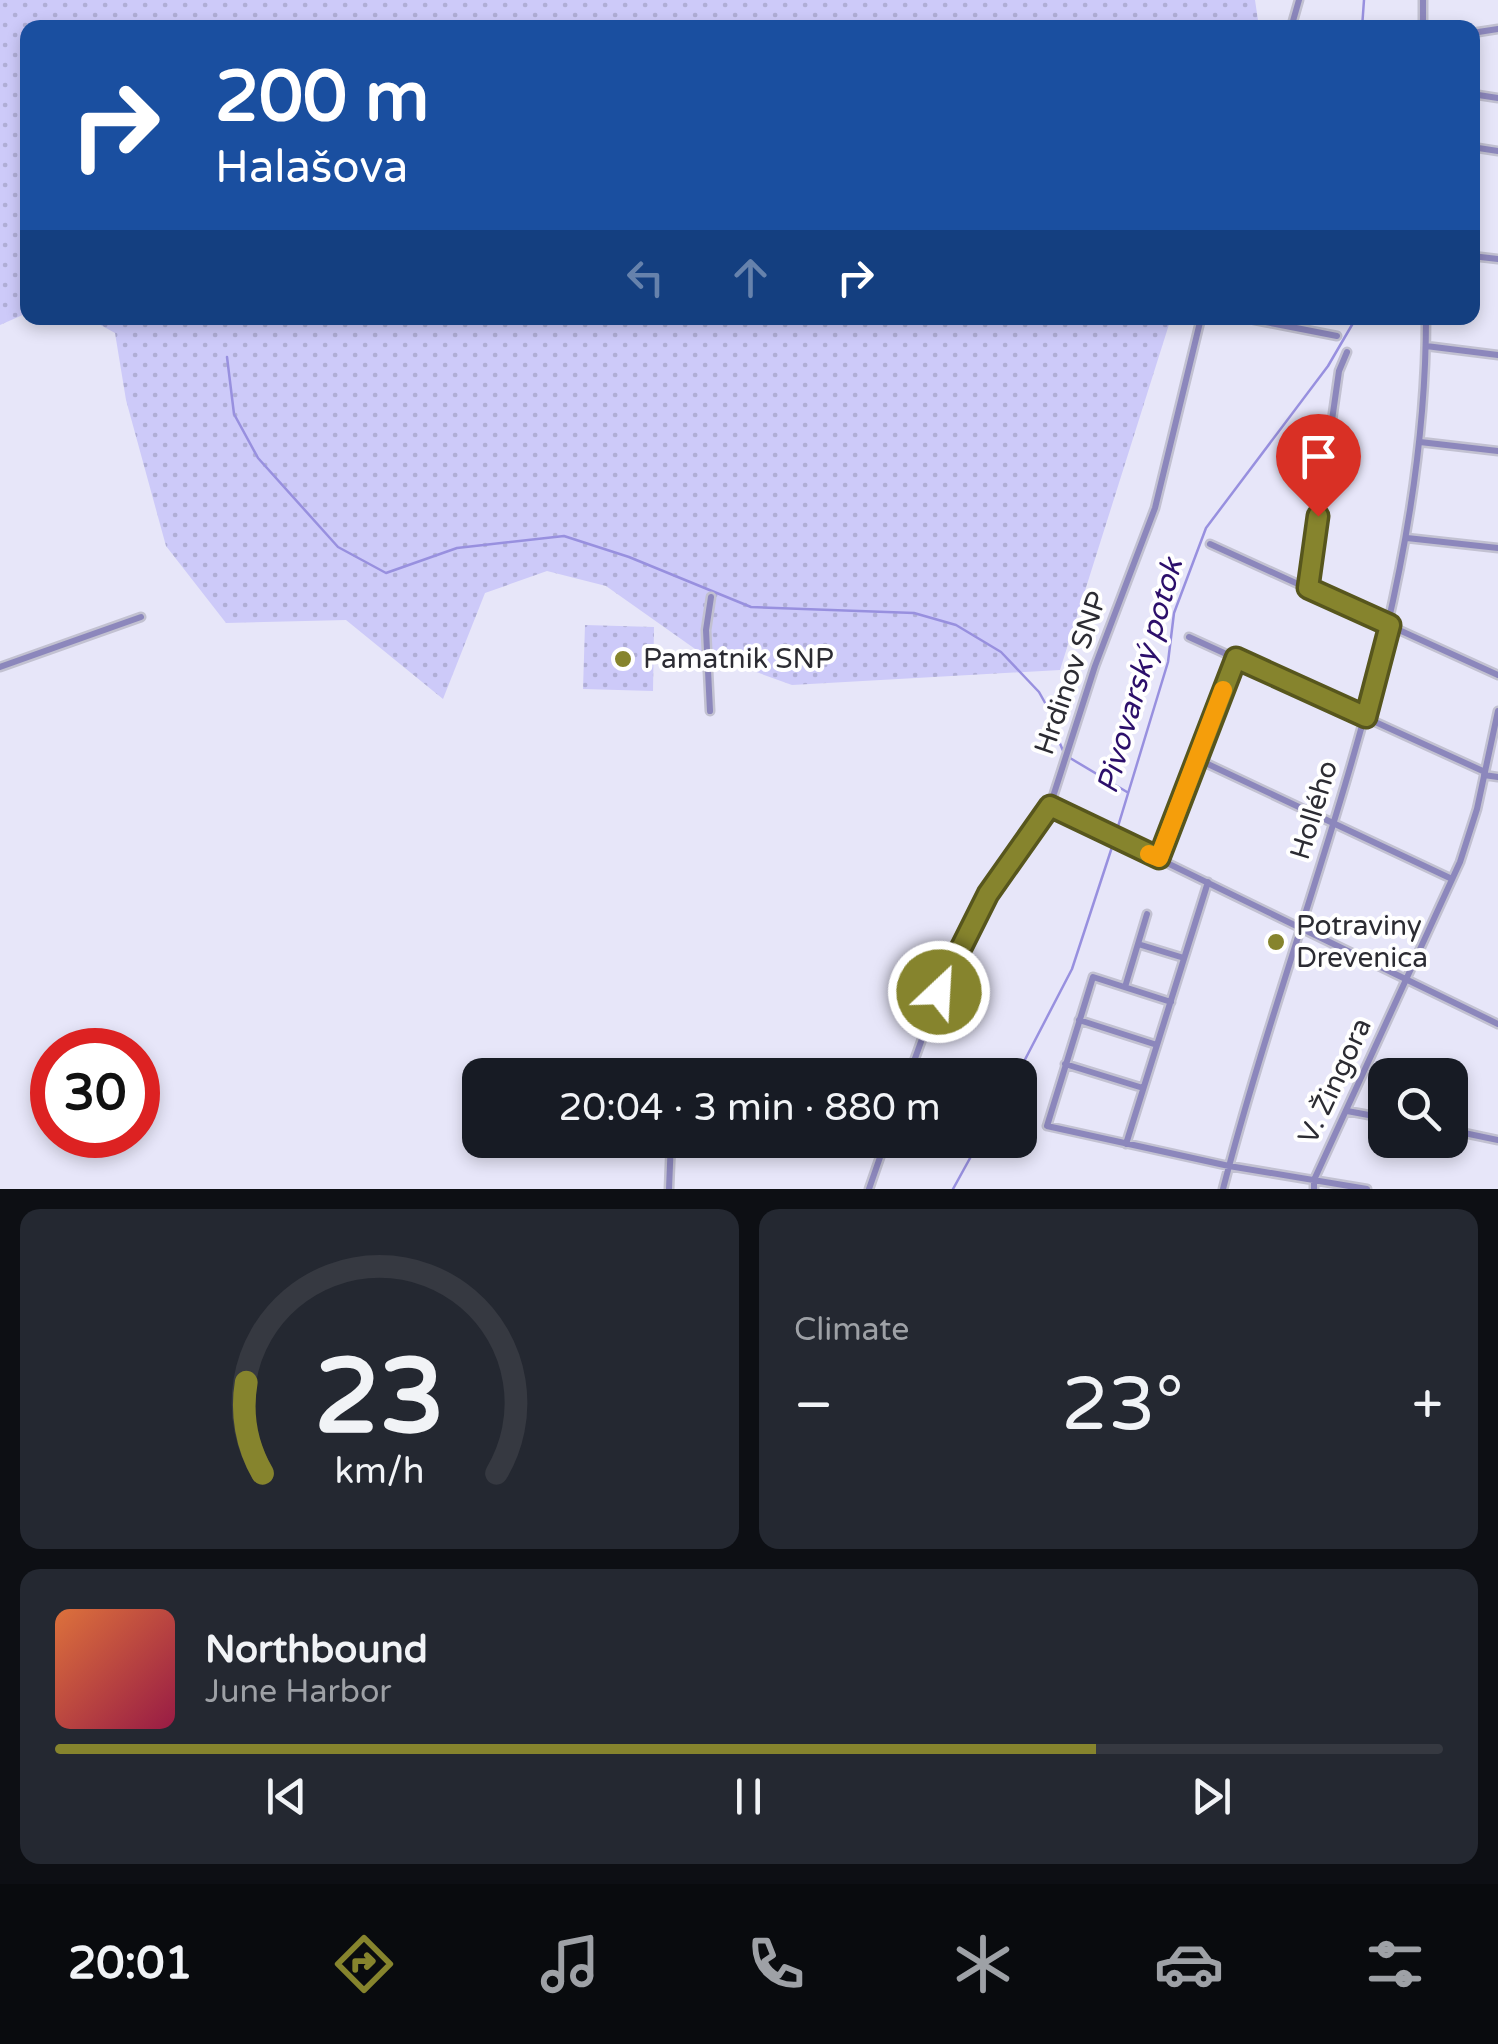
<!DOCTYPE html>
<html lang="en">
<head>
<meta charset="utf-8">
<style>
	:root { --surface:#171b24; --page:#242831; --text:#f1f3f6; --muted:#9ea1a6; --line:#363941; --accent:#86842d }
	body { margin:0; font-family:"Varela Round",sans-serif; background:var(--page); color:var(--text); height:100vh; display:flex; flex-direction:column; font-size:38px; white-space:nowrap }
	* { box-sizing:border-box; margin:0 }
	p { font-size:32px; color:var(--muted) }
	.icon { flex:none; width:55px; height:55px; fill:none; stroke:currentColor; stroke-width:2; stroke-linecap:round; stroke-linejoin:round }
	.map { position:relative; height:1189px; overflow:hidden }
	.drawer { display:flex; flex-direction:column; gap:20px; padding:20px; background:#0d0f14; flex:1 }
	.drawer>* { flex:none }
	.top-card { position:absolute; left:20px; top:20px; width:1460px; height:305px; border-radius:20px; box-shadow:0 5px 15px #0003; background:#1a4fa0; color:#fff; overflow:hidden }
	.controls { position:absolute; left:1368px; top:1058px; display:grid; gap:20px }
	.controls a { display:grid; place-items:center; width:100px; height:100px; border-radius:20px; background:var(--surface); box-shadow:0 5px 15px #0003; font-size:50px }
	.speed { position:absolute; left:30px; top:1028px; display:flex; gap:20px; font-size:50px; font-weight:700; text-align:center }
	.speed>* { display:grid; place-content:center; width:130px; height:130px; border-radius:50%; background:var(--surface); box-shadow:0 5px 15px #0003; line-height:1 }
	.speed .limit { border:15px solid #d22; background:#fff; color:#111 }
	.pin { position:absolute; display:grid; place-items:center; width:85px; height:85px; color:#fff; margin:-102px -42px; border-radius:50% 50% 50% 0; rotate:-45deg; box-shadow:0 0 10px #0007 }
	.pin .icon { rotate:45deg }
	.me { position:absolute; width:110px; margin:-55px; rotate:25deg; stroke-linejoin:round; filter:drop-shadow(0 0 8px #0008) }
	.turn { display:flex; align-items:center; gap:35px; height:210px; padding:0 30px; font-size:45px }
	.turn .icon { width:130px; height:130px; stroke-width:2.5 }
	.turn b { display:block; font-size:70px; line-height:85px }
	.lanes { display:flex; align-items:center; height:95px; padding:0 30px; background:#0003; justify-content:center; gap:50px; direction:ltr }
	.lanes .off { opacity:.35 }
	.big { font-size:75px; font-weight:600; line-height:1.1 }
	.drawer .widget { flex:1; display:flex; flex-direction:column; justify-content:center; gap:15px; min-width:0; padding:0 35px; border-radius:20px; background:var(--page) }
	.drawer .dial { align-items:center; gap:0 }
	.dial svg { height:260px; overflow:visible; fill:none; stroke:var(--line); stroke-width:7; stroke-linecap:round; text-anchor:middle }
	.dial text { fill:var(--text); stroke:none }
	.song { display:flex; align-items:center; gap:30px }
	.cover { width:120px; height:120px; border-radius:15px; background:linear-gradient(135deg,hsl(20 70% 55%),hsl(340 70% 35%)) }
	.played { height:10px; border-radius:5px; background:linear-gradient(90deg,var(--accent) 75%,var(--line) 75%) }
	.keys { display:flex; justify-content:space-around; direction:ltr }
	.heat { display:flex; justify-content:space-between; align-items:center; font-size:55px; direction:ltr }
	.drawer .tiles { flex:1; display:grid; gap:20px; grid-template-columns:1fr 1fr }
	.widget:last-child { grid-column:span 2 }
	.trip { position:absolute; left:462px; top:1058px; width:575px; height:100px; border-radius:20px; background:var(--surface); box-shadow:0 5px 15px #0003; font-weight:600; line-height:100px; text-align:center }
	.tabs { display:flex; height:160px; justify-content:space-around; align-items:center; background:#090b0e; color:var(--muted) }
	.tabs .icon { width:70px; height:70px }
	.tabs .current { color:var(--accent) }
	.tabs b { font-size:45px; color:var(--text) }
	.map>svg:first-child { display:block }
	.grass { fill:url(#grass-dots) }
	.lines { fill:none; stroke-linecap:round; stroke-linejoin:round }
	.stream { stroke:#9890df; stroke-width:2.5 }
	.minor-casing { stroke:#c2c1d1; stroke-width:11 }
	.minor { stroke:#8c87bc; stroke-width:6 }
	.route-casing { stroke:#57561d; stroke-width:25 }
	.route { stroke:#86842d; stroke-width:18 }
	.slow { stroke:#f59e0b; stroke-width:18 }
	.poi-dot { fill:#86842d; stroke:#fff; stroke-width:4 }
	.labels { text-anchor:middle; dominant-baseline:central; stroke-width:8; stroke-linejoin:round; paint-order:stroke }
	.poi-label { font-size:28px; fill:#2c2c33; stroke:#fff; text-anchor:start }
	.street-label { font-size:28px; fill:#2c2c33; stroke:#fff }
	.water-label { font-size:30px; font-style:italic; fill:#2c0f6b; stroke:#fff }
</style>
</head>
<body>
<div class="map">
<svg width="1498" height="1189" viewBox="0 0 1498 1189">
	<defs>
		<pattern id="grass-dots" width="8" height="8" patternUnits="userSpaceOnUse" patternTransform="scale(2.5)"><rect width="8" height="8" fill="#cdcaf9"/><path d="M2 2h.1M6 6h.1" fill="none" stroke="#b0aed6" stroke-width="1.8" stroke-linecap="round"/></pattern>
	</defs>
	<rect width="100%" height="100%" fill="#e7e6f9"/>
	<path class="grass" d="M0 0H1255L1259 27 28 28 27 313 0 325Z
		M88 318H1171L1060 670 792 685 698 651 606 586 547 571 485 593 443 699 346 620 226 623 166 546 126 400 115 333Z
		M585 625 654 627 653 691 583 689Z"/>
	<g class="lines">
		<path class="stream" d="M1362 28 1364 0
			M227 357 234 414 258 458 338 547 386 573 457 548 564 536 629 557 751 607 914 613 956 625 1001 652 1039 692 1053 717
			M1055 732 1064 753
			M1070 758 1127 792
			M1116 833 1168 662 1174 613 1206 528 1328 366 1356 318
			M1017 1075 1072 969 1114 841
			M953 1189 980 1140"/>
		<defs>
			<path id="minor" d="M1423 0V28
				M1291 28 1299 0
				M1472 33 1498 29
				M1472 94 1498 98
				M1472 147 1498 151
				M1472 256 1498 259
				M1245 318 1337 336
				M1426 346 1498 355
				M1420 442 1498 451
				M1407 538 1498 548
				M1210 544 1498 675
				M1308 588 1339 371 1347 352
				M1189 637 1485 772
				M0 667 141 617
				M710 711 706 630 711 597
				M1195 758 1452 879
				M1484 775 1498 777
				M1050 806 1498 1024
				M1159 859 1236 658
				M1138 944 1184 958
				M1125 987 1147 914
				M1171 1002 1093 977 1047 1126 1229 1166 1367 1189
				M1079 1020 1157 1045
				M1065 1064 1143 1088
				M674 1075V1074
				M909 1075 939 992 974 919 1050 806 1095 666 1155 508 1201 318
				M1347 1111 1385 1118
				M1450 1130 1498 1140
				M1126 1144 1208 882
				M669 1189 671 1140
				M869 1189 886 1140
				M1223 1189C1298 900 1426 621 1426 318
				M1314 1189V1180L1460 862 1477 809 1498 711"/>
		</defs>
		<use href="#minor" class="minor-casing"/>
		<use href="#minor" class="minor"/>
	</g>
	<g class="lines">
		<defs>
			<path id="route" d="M939 992 988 894 1050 806 1159 858 1236 658 1366 717 1390 625 1308 588 1318 516"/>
		</defs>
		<use href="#route" class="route-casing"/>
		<use href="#route" class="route"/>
		<path class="slow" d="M1149 854 1159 858 1223 690"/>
	</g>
	<g class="poi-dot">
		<circle cx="623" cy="659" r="10"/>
		<circle cx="1276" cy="942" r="10"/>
	</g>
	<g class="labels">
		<g class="poi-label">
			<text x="643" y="659">Pamatnik SNP</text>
			<text x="1296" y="926">Potraviny<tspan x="1296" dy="32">Drevenica</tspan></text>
		</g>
		<g class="street-label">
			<text transform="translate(1071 673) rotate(-71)">Hrdinov SNP</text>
			<text transform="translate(1314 810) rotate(-73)">Hollého</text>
			<text transform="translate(1335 1081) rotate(-65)">V. Žingora</text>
		</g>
		<g class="water-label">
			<text transform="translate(1140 676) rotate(-74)">Pivovarský potok</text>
		</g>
	</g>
</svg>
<div class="controls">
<a><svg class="icon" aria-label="search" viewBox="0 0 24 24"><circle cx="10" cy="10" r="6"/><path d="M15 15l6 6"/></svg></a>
</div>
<div class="speed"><div class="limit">30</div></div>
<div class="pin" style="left:1318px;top:516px;background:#d93025"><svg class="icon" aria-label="arrive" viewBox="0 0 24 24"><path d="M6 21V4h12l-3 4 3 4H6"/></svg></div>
<svg class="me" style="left:939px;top:992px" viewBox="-20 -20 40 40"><circle r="17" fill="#86842d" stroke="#fff" stroke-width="3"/><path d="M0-11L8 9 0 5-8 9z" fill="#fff"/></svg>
<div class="trip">20:04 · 3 min · 880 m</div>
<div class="top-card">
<div class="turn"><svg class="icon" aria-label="right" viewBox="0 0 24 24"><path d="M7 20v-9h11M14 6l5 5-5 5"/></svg><div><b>200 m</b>Halašova</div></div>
<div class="lanes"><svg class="icon off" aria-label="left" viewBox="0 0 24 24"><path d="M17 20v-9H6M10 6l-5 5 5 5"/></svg><svg class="icon off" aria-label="ahead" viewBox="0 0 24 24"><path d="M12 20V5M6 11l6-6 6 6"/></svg><svg class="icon" aria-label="right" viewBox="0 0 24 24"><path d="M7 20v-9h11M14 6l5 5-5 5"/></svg></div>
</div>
</div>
<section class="drawer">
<div class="tiles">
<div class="widget dial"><svg viewBox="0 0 100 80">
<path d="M14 69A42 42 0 1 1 86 69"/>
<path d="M14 69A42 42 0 0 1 9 41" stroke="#86842d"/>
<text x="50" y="56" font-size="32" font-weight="700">23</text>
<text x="50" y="72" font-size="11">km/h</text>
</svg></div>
<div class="widget"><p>Climate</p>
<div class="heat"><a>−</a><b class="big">23°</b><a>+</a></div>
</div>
<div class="widget">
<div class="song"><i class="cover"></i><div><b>Northbound</b><p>June Harbor</p></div></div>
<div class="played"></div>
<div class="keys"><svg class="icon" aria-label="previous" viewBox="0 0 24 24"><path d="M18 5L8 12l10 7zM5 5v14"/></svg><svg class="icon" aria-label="pause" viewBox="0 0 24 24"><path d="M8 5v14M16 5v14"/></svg><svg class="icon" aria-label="next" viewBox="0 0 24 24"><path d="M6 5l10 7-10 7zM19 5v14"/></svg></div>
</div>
</div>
</section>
<nav class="tabs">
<b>20:01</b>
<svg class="icon current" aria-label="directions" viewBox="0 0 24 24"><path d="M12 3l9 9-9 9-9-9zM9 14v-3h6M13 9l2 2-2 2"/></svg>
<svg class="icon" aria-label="music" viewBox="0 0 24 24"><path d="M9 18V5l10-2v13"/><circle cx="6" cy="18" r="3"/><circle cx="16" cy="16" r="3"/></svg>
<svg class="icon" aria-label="phone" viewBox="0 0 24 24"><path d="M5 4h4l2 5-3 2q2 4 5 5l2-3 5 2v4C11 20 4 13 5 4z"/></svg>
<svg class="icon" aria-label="climate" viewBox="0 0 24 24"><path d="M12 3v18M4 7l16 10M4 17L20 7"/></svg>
<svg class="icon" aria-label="car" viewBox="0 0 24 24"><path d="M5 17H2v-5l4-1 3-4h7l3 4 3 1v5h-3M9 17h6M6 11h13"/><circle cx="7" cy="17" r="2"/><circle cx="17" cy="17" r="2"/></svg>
<svg class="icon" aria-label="filters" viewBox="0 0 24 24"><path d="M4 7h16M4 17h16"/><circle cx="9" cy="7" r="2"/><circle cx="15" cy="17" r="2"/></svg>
</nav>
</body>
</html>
